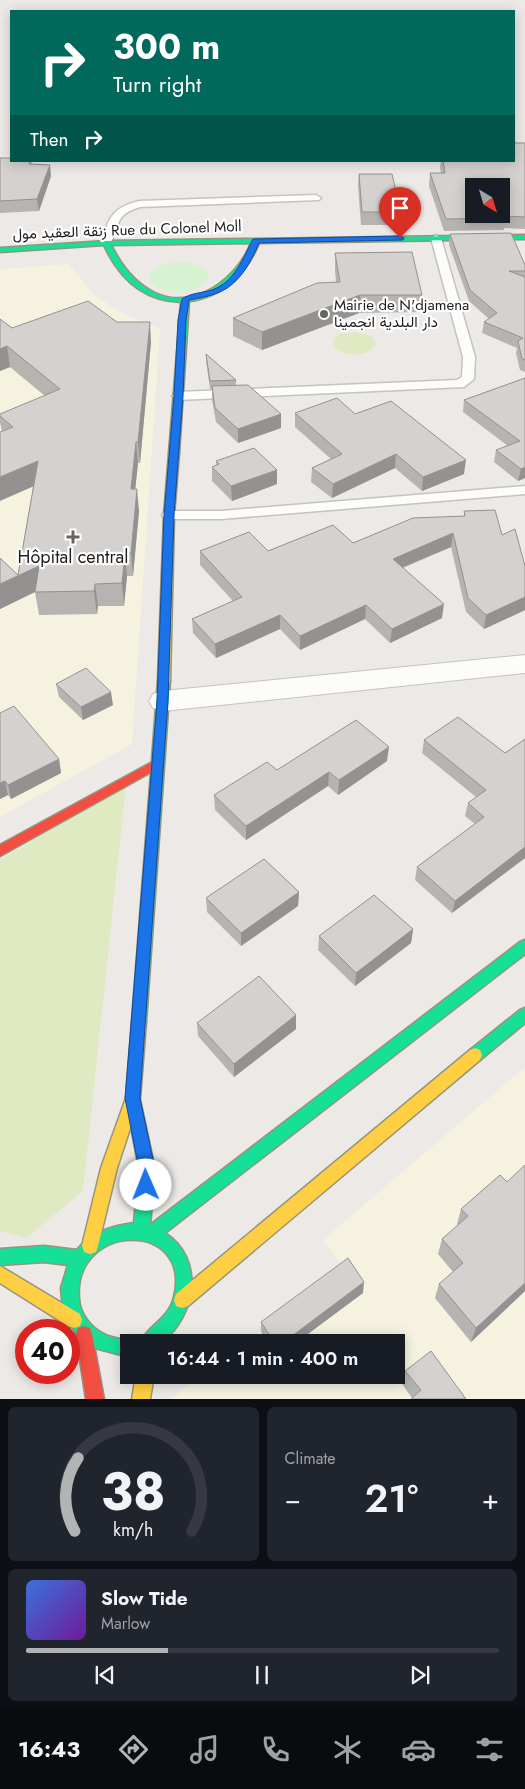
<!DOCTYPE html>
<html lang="en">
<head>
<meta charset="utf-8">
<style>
	:root { --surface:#171b24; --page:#20242c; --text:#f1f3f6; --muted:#9ea1a6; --line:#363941; --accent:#b2b3b4 }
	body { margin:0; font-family:Jost,Vazirmatn,sans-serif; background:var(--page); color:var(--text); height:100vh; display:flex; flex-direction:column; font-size:19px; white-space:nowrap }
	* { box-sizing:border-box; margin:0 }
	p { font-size:16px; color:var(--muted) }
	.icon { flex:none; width:28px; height:28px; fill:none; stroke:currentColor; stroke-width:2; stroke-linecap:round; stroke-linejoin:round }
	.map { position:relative; height:1399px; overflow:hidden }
	.drawer { display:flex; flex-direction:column; gap:8px; padding:8px; background:#0d0f14; flex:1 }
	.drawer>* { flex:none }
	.guide { position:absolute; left:10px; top:10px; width:505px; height:152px; border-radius:0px; box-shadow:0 2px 12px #0003; background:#00695c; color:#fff; overflow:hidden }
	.needle { width:32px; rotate:142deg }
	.fabs { position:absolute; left:465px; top:178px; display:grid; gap:10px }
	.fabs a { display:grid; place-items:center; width:45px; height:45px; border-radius:0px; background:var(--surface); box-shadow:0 2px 12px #0003; font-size:25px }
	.speed { position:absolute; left:15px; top:1319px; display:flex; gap:10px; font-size:25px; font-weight:700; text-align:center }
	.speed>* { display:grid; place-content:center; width:65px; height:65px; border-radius:50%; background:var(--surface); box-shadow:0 2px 12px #0003; line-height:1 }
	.speed .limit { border:8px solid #d22; background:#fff; color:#111 }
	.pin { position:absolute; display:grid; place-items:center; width:42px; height:42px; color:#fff; margin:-51px -21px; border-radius:50% 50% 50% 0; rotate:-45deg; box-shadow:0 0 5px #0007 }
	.pin .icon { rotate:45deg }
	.me { position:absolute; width:55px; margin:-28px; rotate:359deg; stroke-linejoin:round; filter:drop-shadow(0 0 4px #0008) }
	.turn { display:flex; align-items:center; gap:18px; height:105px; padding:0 20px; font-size:22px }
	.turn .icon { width:65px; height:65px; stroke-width:2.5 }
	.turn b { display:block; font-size:35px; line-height:42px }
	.then { display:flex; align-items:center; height:48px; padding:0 20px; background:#0003; gap:10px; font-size:19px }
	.big { font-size:38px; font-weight:600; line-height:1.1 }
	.drawer .card { flex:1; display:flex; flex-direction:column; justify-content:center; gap:8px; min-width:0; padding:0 18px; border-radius:8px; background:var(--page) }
	.drawer .dial { align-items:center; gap:0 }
	.dial svg { height:130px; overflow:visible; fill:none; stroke:var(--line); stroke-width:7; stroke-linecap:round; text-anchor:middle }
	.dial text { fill:var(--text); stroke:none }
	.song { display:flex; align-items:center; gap:15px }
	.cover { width:60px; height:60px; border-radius:8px; background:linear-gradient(135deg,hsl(220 70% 55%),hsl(280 70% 35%)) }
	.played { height:5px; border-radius:2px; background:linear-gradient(90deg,var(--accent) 30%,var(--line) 30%) }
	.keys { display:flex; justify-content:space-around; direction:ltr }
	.heat { display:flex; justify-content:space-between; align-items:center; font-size:28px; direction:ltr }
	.drawer .tiles { flex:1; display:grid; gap:8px; grid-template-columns:1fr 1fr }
	.card:last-child { grid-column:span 2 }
	.trip { position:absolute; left:120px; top:1334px; width:285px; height:50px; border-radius:0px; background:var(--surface); box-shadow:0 2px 12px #0003; font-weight:600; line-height:50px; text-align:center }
	.tabs { display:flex; height:80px; justify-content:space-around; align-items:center; background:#090b0e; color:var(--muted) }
	.tabs .icon { width:35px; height:35px }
	.tabs .current { color:var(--accent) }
	.tabs b { font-size:22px; color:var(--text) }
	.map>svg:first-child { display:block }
	.education { fill:#f6f2e0 }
	.grass { fill:#dfeac3 }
	.park { fill:#d5f3d0 }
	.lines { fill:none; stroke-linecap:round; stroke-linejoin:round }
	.lane-casing { stroke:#c4c3c2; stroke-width:3 }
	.street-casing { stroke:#c4c3c2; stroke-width:2 }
	.fast-casing { stroke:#97947e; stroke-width:3 }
	.slow-casing { stroke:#97947e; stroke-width:3 }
	.jam-casing { stroke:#97947e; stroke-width:3 }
	.lane { fill:#fcfcfb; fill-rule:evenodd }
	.street { fill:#fcfcfb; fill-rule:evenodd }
	.fast { fill:#16e098; fill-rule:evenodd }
	.slow { fill:#ffcf43; fill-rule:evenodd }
	.jam { fill:#f24e42; fill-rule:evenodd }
	.wall { fill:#b6b4b1 }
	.shaded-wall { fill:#949290 }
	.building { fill:#d4d1ce; stroke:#949290; fill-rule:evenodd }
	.route { fill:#1a73e8; stroke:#114b97 }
	.poi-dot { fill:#656463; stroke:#fff; stroke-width:2 }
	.labels { text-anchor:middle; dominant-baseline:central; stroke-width:4.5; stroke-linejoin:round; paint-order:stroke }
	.far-street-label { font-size:15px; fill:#1d1d1d; stroke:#fff }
	.far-poi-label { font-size:15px; fill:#1d1d1d; stroke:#fff; text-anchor:start }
	.poi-label { font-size:18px; fill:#1d1d1d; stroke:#fff }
</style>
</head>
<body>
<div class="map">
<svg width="525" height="1399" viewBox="0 0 525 1399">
	<rect width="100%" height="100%" fill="#ece9e6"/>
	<path class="education" d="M69 264 94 295 120 312 160 329 132 744 0 817V269Z
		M525 1067V1399H170L203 1375H396V1342H247L346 1269 323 1240Z"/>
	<path class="grass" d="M356 332C402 339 357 369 333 346L335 337 340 334Z
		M126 785 83 1191 26 1238 0 1231V860Z"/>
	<path class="park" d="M182 262 191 263 205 269 209 277C199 296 162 296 150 281L149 276C156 264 170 263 182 262Z"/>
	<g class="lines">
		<defs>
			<path id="lane" d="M316 195 321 198 319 200 140 207C114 215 120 225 110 245L106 246 101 243C109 218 111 208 139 201Z
				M436 235 441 238 475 357 474 379 464 387 178 400 172 396 178 392 457 380 462 377 463 357 431 238Z
				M525 486V494L221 519H169L164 518 162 515 164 512 169 511H221Z"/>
			<path id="street" d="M525 655V673L163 711 153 708 149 701 153 694 163 691Z"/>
			<path id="fast" d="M525 235V239L259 243C247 273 222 297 189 301L179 453 174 456 169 453 181 302C143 301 119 278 104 245L0 252V248L106 241ZM251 243C237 279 195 311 155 293 134 283 121 265 111 245Z
				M164 677 170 681 146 1022 144 1026 139 1028 134 1026 132 1022 158 681Z
				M525 940V954L165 1233C205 1259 196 1315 162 1342H141C147 1326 169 1319 174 1297 193 1219 72 1222 79 1299 80 1314 91 1328 104 1334 113 1339 125 1339 134 1342H129V1357L95 1348 76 1334 63 1309 61 1288 68 1265 44 1262 0 1265V1249L44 1246 77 1250C91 1232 112 1226 134 1223L139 1169 126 1100 128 1095 133 1093 138 1095 140 1100 155 1169 150 1225 520 942Z
				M525 1008V1023L480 1060 475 1062 470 1060 468 1055 470 1050 520 1010Z"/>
			<path id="slow" d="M174 450 179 453 174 515 170 681 164 685 158 681 164 515 169 453Z
				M139 1016 144 1018 146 1022 140 1098 117 1168 98 1246 96 1252 90 1254 84 1252 82 1246 101 1168 126 1098 132 1022 134 1018Z
				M475 1048 480 1050 482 1055 480 1060 188 1306 182 1308 176 1306 174 1300 176 1294 470 1050Z
				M0 1266 80 1314 82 1320 80 1326 74 1328 68 1326 0 1283Z
				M136 1375H154L150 1399H132Z"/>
			<path id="jam" d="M158 759 162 760 164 763 162 766 0 856V845Z
				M84 1326 90 1328 92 1334 104 1399H86L76 1334 78 1328Z"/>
		</defs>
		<use href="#lane" class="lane-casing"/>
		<use href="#street" class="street-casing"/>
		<use href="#fast" class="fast-casing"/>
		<use href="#slow" class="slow-casing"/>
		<use href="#jam" class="jam-casing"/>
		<use href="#lane" class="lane"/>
		<use href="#street" class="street"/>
		<use href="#fast" class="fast"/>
		<use href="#slow" class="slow"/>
		<use href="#jam" class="jam"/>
	</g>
	<path class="wall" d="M515 143H525V229L504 228V230L444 231 429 186 430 173H441L440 167 441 161H514Z
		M0 158 11 161H31L32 164 51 176 39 211 0 213Z
		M359 174 401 212 400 225H361L358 186Z
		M450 234 525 265V372L520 370 516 353 517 348 482 333 484 322 489 319 469 301 449 245Z
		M335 253 422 295 420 312 359 313 262 350 233 336V318L336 282 335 271Z
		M0 319 12 328 117 322 151 342 140 463H138L135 489 139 511 133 576H127L124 606H98L97 614 39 615 35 592 0 609V558L18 575 33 487 2 431 0 423V414L45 396 10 367 0 371Z
		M206 354 236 380V385L281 428 238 443 216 422 212 400V389H210L206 361Z
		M525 378V478L518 481 494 462 496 450 508 446 463 412 464 400Z
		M295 413 355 414 464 474 422 491 395 468 332 498 311 482 312 468 331 459 295 427Z
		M216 461 277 484 232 501 212 481V467L216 466Z
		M464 511 502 535 525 566V610L484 629 466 612 451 547 403 568 442 618 390 643 365 619 300 650 280 629 216 658 193 633 192 619 233 601 200 565V551H268L353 543 464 516Z
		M56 684 113 705 83 720 59 697Z
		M0 713 59 759 61 773 11 799 8 795 0 799Z
		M525 739V858L452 913 415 880 417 867 475 824 465 816 468 803 476 797 422 753 424 740 505 753Z
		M387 761 338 795 328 786 246 840 215 810 214 795 277 770Z
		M299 892 298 906 241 946 207 912 206 898Z
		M413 929 411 943 355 986 318 950 319 936Z
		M197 1023 296 1029 234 1077 198 1036Z
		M500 1175 525 1291 471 1342 435 1298 439 1284 453 1272 438 1254 442 1239 458 1225 457 1224 461 1209Z
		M363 1293 297 1342H268L261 1332V1322Z
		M405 1371 466 1399 412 1398 402 1384Z"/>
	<path class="shaded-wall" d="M50 165 51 176 39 211 37 199Z
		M360 295 359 313 262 350V332Z
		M150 322 151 342 140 463 138 442Z
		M7 346 10 367 0 371V349Z
		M281 414V428L238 443V429Z
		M136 442 138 463 133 511 131 489Z
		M396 454 395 468 332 498 333 484Z
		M466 460 464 474 422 491 423 477Z
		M38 461 41 483 0 501V477Z
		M525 467V478L518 481 521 469Z
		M277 470V484L232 501 231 486Z
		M137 489 139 511 133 576 131 553Z
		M453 533 451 547 391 572 393 559Z
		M125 553 127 576 124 606 122 583Z
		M39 566 43 588 0 609V584Z
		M95 584 98 606 97 614 94 591Z
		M525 597V610L484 629 486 615Z
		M444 604 442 618 390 643 392 629Z
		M366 605 365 619 300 650V636Z
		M280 615V629L216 658 215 644Z
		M111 692 113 705 83 720 81 707Z
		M389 747 387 761 338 795 339 780Z
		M59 759 61 773 11 799 8 785Z
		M329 772 328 786 246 840V826Z
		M5 781 8 795 0 799V783Z
		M525 847V858L452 913 455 901Z
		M299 892 298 906 241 946V933Z
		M413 929 411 943 355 986 356 973Z
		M296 1015V1029L234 1077V1064Z
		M364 1282 363 1293 297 1342H284Z
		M525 1283V1291L471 1342 476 1328Z"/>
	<path class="building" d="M514 137 515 143H525V217L505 216 506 218 446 219 430 173H445L443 161H514ZM474 186H501V214H474Z
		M0 158H11V161H30L29 164 50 165 37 199 0 201Z
		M359 174H392L401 212H362Z
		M511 233 525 265V271H509L525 277V360L522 359 518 341 523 338 484 322 497 313 470 290 450 234Z
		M412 252 422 295H360L262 332 233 318 317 283 340 282 335 253Z
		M88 301 117 322H150L138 442H136L131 489H137L131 553H125L122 583 95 584 94 591 35 592 39 566 0 584V558L18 575 38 461 0 477V432L13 427 0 416V414L60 389 7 346 0 349V319L12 328Z
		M206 354 236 380 210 381Z
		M525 378V467L521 469 496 450 520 441 464 400Z
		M248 385 281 414 238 429 215 408 212 386Z
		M337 398 355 414 391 401 466 460 423 477 396 454 333 484 312 468 342 454 295 413Z
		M254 448 277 470 231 486 212 467 219 464 216 461Z
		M495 510 502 535 515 529 525 566V597L486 615 468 598 453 533 393 559 444 604 392 629 366 605 300 636 280 615 215 644 192 619 242 597 200 551 249 532 268 551 333 525 353 543 413 518 465 516 464 511Z
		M86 668 111 692 81 707 56 684Z
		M14 706 59 759 8 785 5 781 0 783V713Z
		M458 717 505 753 525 739V847L455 901 417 867 484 817 468 803 486 790 424 740Z
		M356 720 389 747 339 780 329 772 246 826 214 795 267 762 277 770Z
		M264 859 299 892 241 933 206 898Z
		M374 895 413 929 356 973 319 936Z
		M259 976 296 1015 234 1064 197 1023Z
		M525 1165V1283L476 1328 439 1284 463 1263 442 1239 468 1216 461 1209 500 1175 507 1182Z
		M348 1258 364 1282 284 1342H274L261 1322Z
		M431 1351 466 1399H411L421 1390 405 1371Z"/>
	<path class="route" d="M400 236 404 238 403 240 259 243C251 262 240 283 220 292 211 296 199 298 189 300L186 320 183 396 174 515 168 701 140 1098 155 1169 151 1190 146 1193 140 1190 138 1185 139 1169 125 1098 157 701 164 515 174 396 178 320 182 299C190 293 202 293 212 290 235 282 243 258 253 239Z"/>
	<g class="poi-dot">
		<circle cx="324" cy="314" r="5"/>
		<path d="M70.5 529.5h5v5h5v5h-5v5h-5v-5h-5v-5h5z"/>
	</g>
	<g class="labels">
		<g class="far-street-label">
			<text transform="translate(127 230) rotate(-2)">زنقة العقيد مول Rue du Colonel Moll</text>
		</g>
		<g class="far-poi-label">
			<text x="334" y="305">Mairie de N'djamena<tspan x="334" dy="17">دار البلدية انجمينا</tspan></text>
		</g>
		<g class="poi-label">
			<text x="73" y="557">Hôpital central</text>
		</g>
	</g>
</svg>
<div class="fabs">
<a><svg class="needle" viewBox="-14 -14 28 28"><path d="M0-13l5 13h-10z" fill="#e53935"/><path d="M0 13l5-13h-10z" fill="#9ea1a6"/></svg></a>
</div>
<div class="speed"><div class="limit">40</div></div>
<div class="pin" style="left:400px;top:238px;background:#d93025"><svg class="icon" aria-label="arrive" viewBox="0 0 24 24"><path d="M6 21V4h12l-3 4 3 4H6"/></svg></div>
<svg class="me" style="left:146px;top:1185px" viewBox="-20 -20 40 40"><circle r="19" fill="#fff"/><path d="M0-13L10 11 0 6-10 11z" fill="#1a73e8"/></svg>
<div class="trip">16:44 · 1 min · 400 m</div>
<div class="guide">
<div class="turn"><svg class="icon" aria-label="right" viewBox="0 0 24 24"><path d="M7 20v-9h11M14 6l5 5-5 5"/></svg><div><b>300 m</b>Turn right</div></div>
<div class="then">Then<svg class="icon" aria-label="right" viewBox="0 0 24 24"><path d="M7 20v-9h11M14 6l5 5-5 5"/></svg></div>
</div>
</div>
<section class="drawer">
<div class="tiles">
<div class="card dial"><svg viewBox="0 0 100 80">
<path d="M14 69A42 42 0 1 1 86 69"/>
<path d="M14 69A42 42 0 0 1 16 24" stroke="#b2b3b4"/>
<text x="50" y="56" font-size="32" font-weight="700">38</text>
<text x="50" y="72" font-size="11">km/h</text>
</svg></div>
<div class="card"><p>Climate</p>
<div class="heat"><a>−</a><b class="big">21°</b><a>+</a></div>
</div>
<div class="card">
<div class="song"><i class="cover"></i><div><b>Slow Tide</b><p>Marlow</p></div></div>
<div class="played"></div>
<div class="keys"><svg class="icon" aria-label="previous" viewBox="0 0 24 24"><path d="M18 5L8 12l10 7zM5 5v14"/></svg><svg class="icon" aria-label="pause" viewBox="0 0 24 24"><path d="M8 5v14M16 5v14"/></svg><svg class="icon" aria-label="next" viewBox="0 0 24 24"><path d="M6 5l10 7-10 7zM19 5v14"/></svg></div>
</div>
</div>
</section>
<nav class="tabs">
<b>16:43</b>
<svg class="icon current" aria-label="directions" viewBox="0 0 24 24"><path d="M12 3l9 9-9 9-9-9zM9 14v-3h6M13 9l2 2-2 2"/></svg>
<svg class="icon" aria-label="music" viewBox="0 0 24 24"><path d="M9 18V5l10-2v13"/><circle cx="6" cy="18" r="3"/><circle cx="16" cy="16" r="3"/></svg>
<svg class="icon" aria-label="phone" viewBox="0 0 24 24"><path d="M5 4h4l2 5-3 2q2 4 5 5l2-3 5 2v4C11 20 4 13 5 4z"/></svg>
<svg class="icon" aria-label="climate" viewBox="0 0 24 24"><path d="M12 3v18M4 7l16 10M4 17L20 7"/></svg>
<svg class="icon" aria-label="car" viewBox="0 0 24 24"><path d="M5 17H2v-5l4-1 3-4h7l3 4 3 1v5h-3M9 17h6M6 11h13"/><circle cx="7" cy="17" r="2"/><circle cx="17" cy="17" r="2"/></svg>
<svg class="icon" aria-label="filters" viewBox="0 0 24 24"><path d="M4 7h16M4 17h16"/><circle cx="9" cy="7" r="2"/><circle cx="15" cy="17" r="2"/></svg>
</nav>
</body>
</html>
